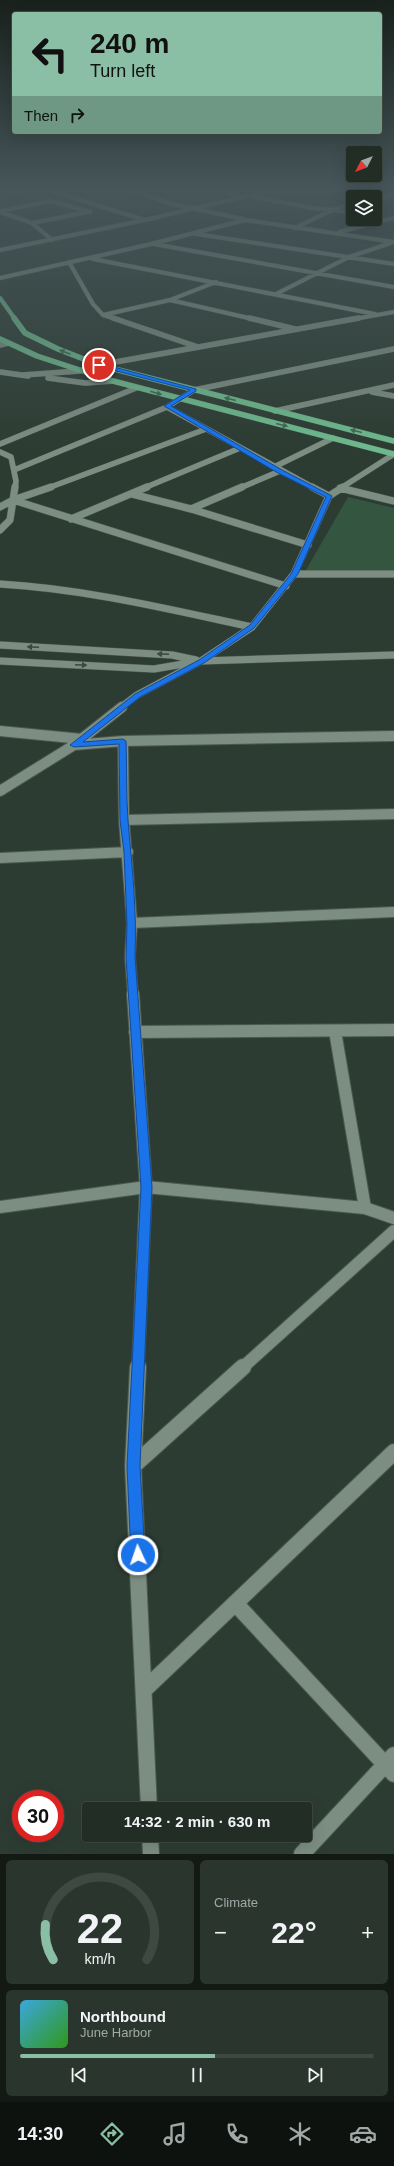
<!DOCTYPE html>
<html lang="en">
<head>
<meta charset="utf-8">
<style>
	:root { --surface:#222d26; --page:#2a352e; --text:#f1f3f6; --muted:#a2a8a7; --line:#3f4943; --accent:#8abfa5 }
	body { margin:0; font-family:Helvetica,sans-serif; background:var(--page); color:var(--text); height:100vh; display:flex; flex-direction:column; font-size:15px; white-space:nowrap }
	* { box-sizing:border-box; margin:0 }
	p { font-size:13px; color:var(--muted) }
	.icon { flex:none; width:22px; height:22px; fill:none; stroke:currentColor; stroke-width:2; stroke-linecap:round; stroke-linejoin:round }
	.map { position:relative; height:1854px; overflow:hidden }
	.panel { display:flex; flex-direction:column; gap:6px; padding:6px; background:#131915; flex:1 }
	.panel>* { flex:none }
	.hud { position:absolute; left:12px; top:12px; width:370px; height:122px; border-radius:4px; box-shadow:0 4px 16px #0002,0 0 0 1px var(--line); background:#8abfa5; color:#111; overflow:hidden }
	.needle { width:26px; rotate:228deg }
	.tools { position:absolute; left:346px; top:146px; display:grid; gap:8px }
	.tools a { display:grid; place-items:center; width:36px; height:36px; border-radius:4px; background:var(--surface); box-shadow:0 4px 16px #0002,0 0 0 1px var(--line); font-size:20px }
	.speed { position:absolute; left:12px; top:1790px; display:flex; gap:8px; font-size:20px; font-weight:700; text-align:center }
	.speed>* { display:grid; place-content:center; width:52px; height:52px; border-radius:50%; background:var(--surface); box-shadow:0 4px 16px #0002,0 0 0 1px var(--line); line-height:1 }
	.speed .limit { border:6px solid #d22; background:#fff; color:#111 }
	.pin { position:absolute; display:grid; place-items:center; width:34px; height:34px; color:#fff; margin:-17px; border:2px solid #fff; border-radius:50%; box-shadow:0 1px 4px #0007 }
	.me { position:absolute; width:44px; margin:-22px; rotate:357deg; stroke-linejoin:round; filter:drop-shadow(0 0 3px #0008) }
	.turn { display:flex; align-items:center; gap:14px; height:84px; padding:0 12px; font-size:18px }
	.turn .icon { width:52px; height:52px; stroke-width:2.5 }
	.turn b { display:block; font-size:28px; line-height:34px }
	.then { display:flex; align-items:center; height:38px; padding:0 12px; background:#0003; gap:8px; font-size:15px }
	.big { font-size:30px; font-weight:700; line-height:1.1 }
	.panel .card { flex:1; display:flex; flex-direction:column; justify-content:center; gap:6px; min-width:0; padding:0 14px; border-radius:6px; background:var(--page) }
	.panel .dial { align-items:center; gap:0 }
	.dial svg { height:104px; overflow:visible; fill:none; stroke:var(--line); stroke-width:7; stroke-linecap:round; text-anchor:middle }
	.dial text { fill:var(--text); stroke:none }
	.song { display:flex; align-items:center; gap:12px }
	.cover { width:48px; height:48px; border-radius:6px; background:linear-gradient(135deg,hsl(200 70% 55%),hsl(110 70% 35%)) }
	.played { height:4px; border-radius:2px; background:linear-gradient(90deg,var(--accent) 55%,var(--line) 55%) }
	.keys { display:flex; justify-content:space-around; direction:ltr }
	.heat { display:flex; justify-content:space-between; align-items:center; font-size:22px; direction:ltr }
	.panel .tiles { flex:1; display:grid; gap:6px; grid-template-columns:1fr 1fr }
	.card:last-child { grid-column:span 2 }
	.trip { position:absolute; left:82px; top:1802px; width:230px; height:40px; border-radius:4px; background:var(--surface); box-shadow:0 4px 16px #0002,0 0 0 1px var(--line); font-weight:700; line-height:40px; text-align:center }
	.dock { display:flex; height:64px; justify-content:space-around; align-items:center; background:#0e120f; color:var(--muted) }
	.dock .icon { width:28px; height:28px }
	.dock .selected { color:var(--accent) }
	.dock b { font-size:18px; color:var(--text) }
	.map>svg:first-child { display:block }
	.green { fill:#345641 }
	.lines { fill:none; stroke-linecap:round; stroke-linejoin:round }
	.minor-far5-casing { stroke:#4b584f; stroke-width:5 }
	.minor-far4-casing { stroke:#4b584f; stroke-width:6 }
	.minor-far3-casing { stroke:#4b584f; stroke-width:8 }
	.minor-far2-casing { stroke:#4b584f; stroke-width:12 }
	.minor-far1-casing { stroke:#4b584f; stroke-width:14 }
	.minor-casing { stroke:#4b584f; stroke-width:18 }
	.major-far1-casing { stroke:#4b584f; stroke-width:5 }
	.major-casing { stroke:#4b584f; stroke-width:6 }
	.minor-far5 { stroke:#7c8d82; stroke-width:4 }
	.minor-far4 { stroke:#7c8d82; stroke-width:5.5 }
	.minor-far3 { stroke:#7c8d82; stroke-width:7 }
	.minor-far2 { stroke:#7c8d82; stroke-width:10 }
	.minor-far1 { stroke:#7c8d82; stroke-width:12 }
	.minor { stroke:#7c8d82; stroke-width:16 }
	.major-far1 { stroke:#6db98d; stroke-width:4 }
	.major { stroke:#6db98d; stroke-width:5.5 }
	.oneway { fill:#416850 }
	.oneway2 { fill:#39493e }
	.route { fill:#1a73e8; stroke:#114b97 }
</style>
</head>
<body>
<div class="map">
<svg width="394" height="1854" viewBox="0 0 394 1854">
	<rect width="100%" height="100%" fill="#2d3c32"/>
	<path class="green" d="M394 192 375 197H353V202L318 194Z
		M348 497 394 508V570H306Z"/>
	<g class="lines">
		<defs>
			<path id="minor-far5" d="M4 189 17 193
				M44 189 145 220
				M127 189 172 204 243 219
				M215 189 239 196
				M254 197 312 208 353 212
				M375 199 394 195
				M0 211 51 201 90 212
				M0 212 32 223 52 240
				M32 223 87 212
				M295 228 332 210 353 204
				M339 232 394 218
				M196 234 394 264
				M154 244 394 287
				M0 250 145 220 259 193 357 189
				M93 259 375 314
				M69 262 93 304 103 315 116 319
				M0 278 151 244 245 220 394 242
				M276 294 349 257 391 243
				M170 300 253 319
				M103 315 170 300 216 282
				M354 319 394 312"/>
			<path id="minor-far4" d="M113 318 198 347
				M249 318 295 329
				M0 345 8 343
				M0 372 28 376
				M23 375 79 371 99 365 359 318
				M48 378 85 383 113 381
				M372 392 394 396
				M275 411 394 385
				M0 444 136 388
				M0 452 11 457 16 481 15 488
				M274 467 333 438
				M14 470 167 407
				M48 488 206 429
				M144 488 240 448
				M240 488 280 471
				M314 488 167 407 194 390 394 349
				M341 488 394 454"/>
			<path id="minor-far3" d="M312 487 329 496
				M340 488 394 501
				M132 494 191 509 308 545
				M13 500 286 586
				M0 507 13 500 51 487
				M191 509 242 487
				M71 519 147 487
				M0 530 10 520 15 487
				M294 574H394
				M0 584C86 589 168 609 252 627
				M0 645 172 655 196 660
				M0 661 154 669 201 661 394 655
				M120 708 137 695 201 661 252 627 294 574 329 496 343 487"/>
			<path id="minor-far2" d="M0 731 82 739
				M123 741 124 820 132 923 130 957 133 995
				M74 745 123 741 394 736
				M0 791 74 745 122 707
				M124 820 394 814
				M0 858 128 852
				M132 923 394 912"/>
			<path id="minor-far1" d="M133 994 146 1187 138 1368
				M335 1031 365 1208
				M135 1032 394 1030
				M0 1207 146 1187 365 1208 394 1218
				M242 1368 394 1231"/>
			<path id="minor" d="M138 1367 133 1466 149 1809
				M133 1466 243 1367
				M235 1603 394 1774
				M144 1690 394 1452
				M150 1835 151 1854
				M302 1854 394 1755"/>
			<path id="major-far1" d="M0 298 15 319"/>
			<path id="major" d="M14 318 25 333 58 349 99 365 394 441
				M0 339 37 356 113 381 394 454"/>
		</defs>
		<use href="#minor-far5" class="minor-far5-casing"/>
		<use href="#minor-far4" class="minor-far4-casing"/>
		<use href="#minor-far3" class="minor-far3-casing"/>
		<use href="#minor-far2" class="minor-far2-casing"/>
		<use href="#minor-far1" class="minor-far1-casing"/>
		<use href="#minor" class="minor-casing"/>
		<use href="#major-far1" class="major-far1-casing"/>
		<use href="#major" class="major-casing"/>
		<use href="#minor-far5" class="minor-far5"/>
		<use href="#minor-far4" class="minor-far4"/>
		<use href="#minor-far3" class="minor-far3"/>
		<use href="#minor-far2" class="minor-far2"/>
		<use href="#minor-far1" class="minor-far1"/>
		<use href="#minor" class="minor"/>
		<use href="#major-far1" class="major-far1"/>
		<use href="#major" class="major"/>
	</g>
	<defs><path id="oneway-solid" d="M-6-.8H1V-3.2L6.5 0L1 3.2V.8H-6Z"/></defs>
	<g class="oneway">
		<use href="#oneway-solid" transform="translate(65 352) rotate(-159)"/>
		<use href="#oneway-solid" transform="translate(156 393) rotate(16)"/>
		<use href="#oneway-solid" transform="translate(230 399) rotate(-166)"/>
		<use href="#oneway-solid" transform="translate(282 425) rotate(14)"/>
		<use href="#oneway-solid" transform="translate(356 431) rotate(-166)"/>
	</g>
	<g class="oneway2">
		<use href="#oneway-solid" transform="translate(33 647) rotate(-177)"/>
		<use href="#oneway-solid" transform="translate(163 654) rotate(-177)"/>
		<use href="#oneway-solid" transform="translate(81 665) rotate(3)"/>
	</g>
	<linearGradient id="sky" x2="0" y2="1"><stop stop-color="#19211c"/><stop offset="0.42" stop-color="#46565a"/><stop offset="1" stop-color="#46565a" stop-opacity="0"/></linearGradient>
	<rect width="394" height="449" fill="url(#sky)"/>
	<path class="route" d="M99 363 196 389V391L171 406 282 470 332 496 298 574 254 628 204 663 140 697 83 742 123 739 126 741C127 768 126 794 128 820 132 868 137 909 135 957L152 1187 140 1466 145 1555 143 1560 138 1562 133 1560 131 1555 127 1466 141 1187 126 957 127 924 124 852 120 820 119 744 74 747 70 745 135 694 199 660 250 625 291 574 326 497 278 473 164 406 190 390 97 366Z"/>
</svg>
<div class="tools">
<a><svg class="needle" viewBox="-14 -14 28 28"><path d="M0-13l5 13h-10z" fill="#e53935"/><path d="M0 13l5-13h-10z" fill="#a2a8a7"/></svg></a>
<a><svg class="icon" aria-label="layers" viewBox="0 0 24 24"><path d="M12 4l9 5-9 5-9-5zM3 14l9 5 9-5"/></svg></a>
</div>
<div class="speed"><div class="limit">30</div></div>
<div class="pin" style="left:99px;top:365px;background:#d93025"><svg class="icon" aria-label="arrive" viewBox="0 0 24 24"><path d="M6 21V4h12l-3 4 3 4H6"/></svg></div>
<svg class="me" style="left:138px;top:1555px" viewBox="-20 -20 40 40"><circle r="17" fill="#1a73e8" stroke="#fff" stroke-width="3"/><path d="M0-11L8 9 0 5-8 9z" fill="#fff"/></svg>
<div class="trip">14:32 · 2 min · 630 m</div>
<div class="hud">
<div class="turn"><svg class="icon" aria-label="left" viewBox="0 0 24 24"><path d="M17 20v-9H6M10 6l-5 5 5 5"/></svg><div><b>240 m</b>Turn left</div></div>
<div class="then">Then<svg class="icon" aria-label="right" viewBox="0 0 24 24"><path d="M7 20v-9h11M14 6l5 5-5 5"/></svg></div>
</div>
</div>
<section class="panel">
<div class="tiles">
<div class="card dial"><svg viewBox="0 0 100 80">
<path d="M14 69A42 42 0 1 1 86 69"/>
<path d="M14 69A42 42 0 0 1 8 42" stroke="#8abfa5"/>
<text x="50" y="56" font-size="32" font-weight="700">22</text>
<text x="50" y="72" font-size="11">km/h</text>
</svg></div>
<div class="card"><p>Climate</p>
<div class="heat"><a>−</a><b class="big">22°</b><a>+</a></div>
</div>
<div class="card">
<div class="song"><i class="cover"></i><div><b>Northbound</b><p>June Harbor</p></div></div>
<div class="played"></div>
<div class="keys"><svg class="icon" aria-label="previous" viewBox="0 0 24 24"><path d="M18 5L8 12l10 7zM5 5v14"/></svg><svg class="icon" aria-label="pause" viewBox="0 0 24 24"><path d="M8 5v14M16 5v14"/></svg><svg class="icon" aria-label="next" viewBox="0 0 24 24"><path d="M6 5l10 7-10 7zM19 5v14"/></svg></div>
</div>
</div>
</section>
<nav class="dock">
<b>14:30</b>
<svg class="icon selected" aria-label="directions" viewBox="0 0 24 24"><path d="M12 3l9 9-9 9-9-9zM9 14v-3h6M13 9l2 2-2 2"/></svg>
<svg class="icon" aria-label="music" viewBox="0 0 24 24"><path d="M9 18V5l10-2v13"/><circle cx="6" cy="18" r="3"/><circle cx="16" cy="16" r="3"/></svg>
<svg class="icon" aria-label="phone" viewBox="0 0 24 24"><path d="M5 4h4l2 5-3 2q2 4 5 5l2-3 5 2v4C11 20 4 13 5 4z"/></svg>
<svg class="icon" aria-label="climate" viewBox="0 0 24 24"><path d="M12 3v18M4 7l16 10M4 17L20 7"/></svg>
<svg class="icon" aria-label="car" viewBox="0 0 24 24"><path d="M5 17H2v-5l4-1 3-4h7l3 4 3 1v5h-3M9 17h6M6 11h13"/><circle cx="7" cy="17" r="2"/><circle cx="17" cy="17" r="2"/></svg>
</nav>
</body>
</html>
